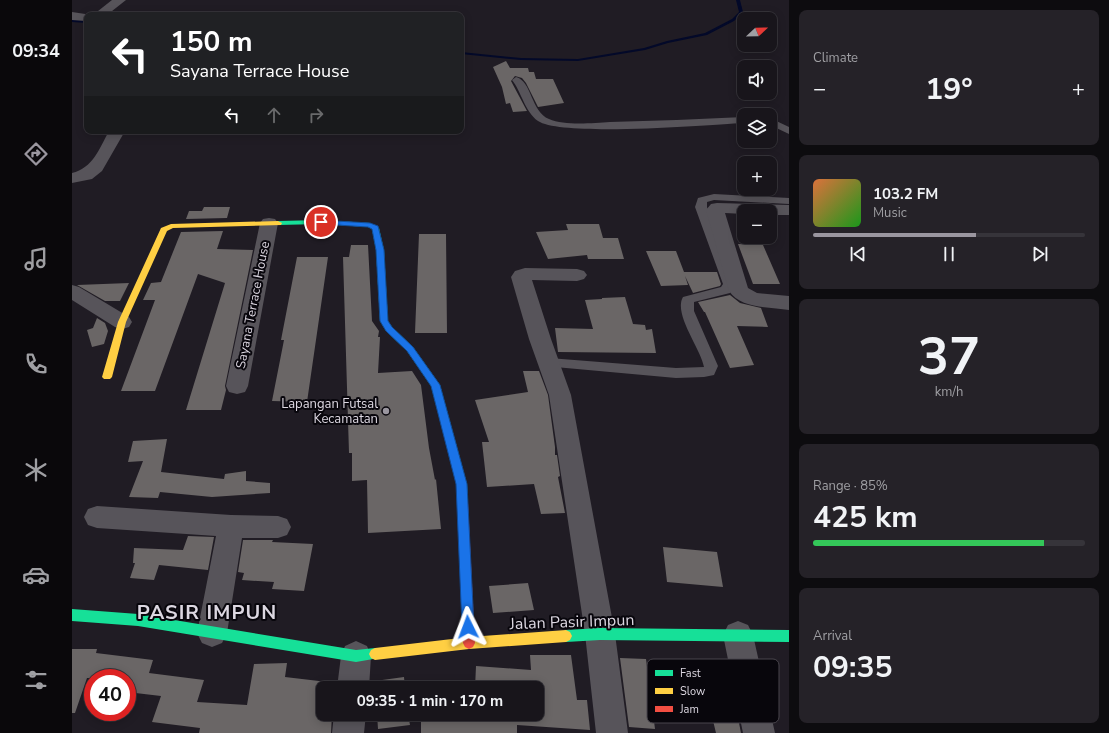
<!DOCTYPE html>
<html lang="en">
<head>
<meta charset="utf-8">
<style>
	:root { --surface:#18151b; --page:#252228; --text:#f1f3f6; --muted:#9f9fa3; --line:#36343a; --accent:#9a969f }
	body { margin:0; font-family:"Nunito Sans",sans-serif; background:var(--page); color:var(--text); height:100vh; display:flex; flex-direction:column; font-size:15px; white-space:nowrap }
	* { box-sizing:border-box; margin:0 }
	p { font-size:13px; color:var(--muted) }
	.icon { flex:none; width:22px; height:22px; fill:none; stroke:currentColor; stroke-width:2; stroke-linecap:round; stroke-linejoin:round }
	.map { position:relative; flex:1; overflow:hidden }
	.sheet { display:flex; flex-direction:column; gap:10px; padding:10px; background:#0d0c0f; width:320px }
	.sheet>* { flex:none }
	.banner { position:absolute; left:12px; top:12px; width:380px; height:122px; border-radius:8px; box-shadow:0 2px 10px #0003,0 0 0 1px var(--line); background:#202124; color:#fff; overflow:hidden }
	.needle { width:26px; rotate:68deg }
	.fabs { position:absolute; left:665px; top:12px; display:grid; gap:8px }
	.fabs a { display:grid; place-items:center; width:40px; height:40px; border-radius:8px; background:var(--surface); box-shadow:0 2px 10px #0003,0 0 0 1px var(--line); font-size:20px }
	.speed { position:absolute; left:12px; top:669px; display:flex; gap:8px; font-size:20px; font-weight:700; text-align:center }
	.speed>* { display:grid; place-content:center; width:52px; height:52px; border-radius:50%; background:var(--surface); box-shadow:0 2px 10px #0003,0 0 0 1px var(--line); line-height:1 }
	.speed .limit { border:6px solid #d22; background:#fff; color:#111 }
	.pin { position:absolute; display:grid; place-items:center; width:34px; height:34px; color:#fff; margin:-17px; border:2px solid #fff; border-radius:50%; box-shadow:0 1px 4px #0007 }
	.me { position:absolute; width:44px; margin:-22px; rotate:357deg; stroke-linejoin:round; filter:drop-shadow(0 0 3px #0008) }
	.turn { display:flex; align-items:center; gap:14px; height:84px; padding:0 20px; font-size:18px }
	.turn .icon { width:52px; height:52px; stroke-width:2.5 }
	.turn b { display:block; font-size:28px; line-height:34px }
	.lanes { display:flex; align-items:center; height:38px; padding:0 20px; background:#0003; justify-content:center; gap:20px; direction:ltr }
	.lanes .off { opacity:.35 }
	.big { font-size:30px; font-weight:700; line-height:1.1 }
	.sheet .card { flex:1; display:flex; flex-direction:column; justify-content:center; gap:6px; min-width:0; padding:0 14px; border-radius:8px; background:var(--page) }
	.sheet .dial { align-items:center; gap:0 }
	.dial b { font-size:52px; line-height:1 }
	.song { display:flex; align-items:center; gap:12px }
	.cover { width:48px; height:48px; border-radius:6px; background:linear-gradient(135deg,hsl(20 70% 55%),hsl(120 70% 35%)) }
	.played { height:4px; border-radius:2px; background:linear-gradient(90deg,var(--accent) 60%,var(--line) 60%) }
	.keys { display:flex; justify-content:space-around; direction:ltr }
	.heat { display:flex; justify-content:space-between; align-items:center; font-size:22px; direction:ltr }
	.charge { height:6px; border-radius:3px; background:linear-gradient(90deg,#34c759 85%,var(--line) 0) }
	.trip { position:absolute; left:244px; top:681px; width:228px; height:40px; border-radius:8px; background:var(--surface); box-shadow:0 2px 10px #0003,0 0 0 1px var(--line); font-weight:700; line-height:40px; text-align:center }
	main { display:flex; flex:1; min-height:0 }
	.menu { display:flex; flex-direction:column; width:72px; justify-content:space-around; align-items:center; background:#0a080b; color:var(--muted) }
	.menu .icon { width:28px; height:28px }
	.menu .current { color:var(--accent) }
	.menu b { font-size:18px; color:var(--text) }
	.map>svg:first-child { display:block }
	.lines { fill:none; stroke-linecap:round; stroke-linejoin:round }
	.stream { fill:#030929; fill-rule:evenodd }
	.building { fill:#6a6666 }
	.lane { fill:#57545a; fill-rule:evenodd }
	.street { fill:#57545a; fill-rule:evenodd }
	.fast { fill:#16e098; fill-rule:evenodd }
	.slow { fill:#ffcf43; fill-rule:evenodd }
	.jam { fill:#f24e42; fill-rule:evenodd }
	.route { fill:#1a73e8; stroke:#114b97 }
	.poi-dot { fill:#9a969f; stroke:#08060c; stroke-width:1.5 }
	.labels { text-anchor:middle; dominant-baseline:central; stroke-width:4; stroke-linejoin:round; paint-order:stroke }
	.street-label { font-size:13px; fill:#dcd7e1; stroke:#08060c }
	.poi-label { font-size:13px; fill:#dcd7e1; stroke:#08060c; text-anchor:end }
	.near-street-label { font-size:16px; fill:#dcd7e1; stroke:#08060c }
	.near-district-label { font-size:20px; font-weight:bold; letter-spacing:1px; fill:#dcd7e1; stroke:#08060c }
	.key { fill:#08060c; stroke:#48454c; stroke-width:1 }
	.key-label { font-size:11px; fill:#dcd7e1 }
</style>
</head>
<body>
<main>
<nav class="menu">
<b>09:34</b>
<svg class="icon current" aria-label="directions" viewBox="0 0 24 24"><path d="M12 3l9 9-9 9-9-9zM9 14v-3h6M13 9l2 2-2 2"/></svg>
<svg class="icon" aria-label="music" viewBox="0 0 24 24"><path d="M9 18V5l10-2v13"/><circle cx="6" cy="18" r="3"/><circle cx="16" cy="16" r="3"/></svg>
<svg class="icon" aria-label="phone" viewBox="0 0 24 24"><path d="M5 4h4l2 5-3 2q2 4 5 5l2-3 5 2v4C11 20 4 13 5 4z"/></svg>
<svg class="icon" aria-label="climate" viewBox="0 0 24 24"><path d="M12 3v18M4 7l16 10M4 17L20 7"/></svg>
<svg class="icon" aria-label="car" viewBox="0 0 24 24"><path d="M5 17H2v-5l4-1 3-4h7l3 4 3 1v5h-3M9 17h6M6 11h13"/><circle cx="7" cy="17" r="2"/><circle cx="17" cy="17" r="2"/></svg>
<svg class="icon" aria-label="filters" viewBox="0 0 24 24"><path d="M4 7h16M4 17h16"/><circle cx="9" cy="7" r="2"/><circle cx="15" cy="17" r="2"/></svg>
</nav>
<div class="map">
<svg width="717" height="733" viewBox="0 0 717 733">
	<rect width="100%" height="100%" fill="#201c24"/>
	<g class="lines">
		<path class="stream" d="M664 0H668L671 12 662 21 635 35 596 43 573 50 506 61 449 60 389 54V52L449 58 506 59 572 48 595 41 633 33 660 19 667 12Z
			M0 20 15 21V23L0 22Z"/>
	</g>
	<path class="building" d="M434 61 438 68H456L457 72H462L464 79H481L492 103 466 107 454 83 450 78 443 76 439 81 455 111 441 112 438 103 434 104 430 87 421 67Z
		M132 207H158L155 218 114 219 117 211H130Z
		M494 224H527L531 238H546L552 259H516L515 255 476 259 464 232 496 230Z
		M151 231 145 249 181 250 153 386 154 390 149 410H114L153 283 126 274 83 391H49L83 300H71L79 283 89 282 109 232Z
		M347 234H374L375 333H343Z
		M666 244 691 245 708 284H681Z
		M279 245H296L300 321 307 331 306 337H308L306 373 340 371 349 385 357 448 363 480 364 479 369 529 296 533 295 480 280 481V453H277L271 257H277Z
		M574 251H604L612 272H645L649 284 648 286 621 293 613 276 616 285 589 286Z
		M225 257H256L235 402 200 401 212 340H209Z
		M57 283 48 301H33L5 285Z
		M658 295 668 303 689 308 696 327 665 326 682 365 658 368 633 312H632L626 302Z
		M553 297 561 324 573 325 574 330 580 329 584 353 486 352 483 328 521 329 513 300 530 299V298Z
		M25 318 33 323 36 331 32 344 20 347 15 330 21 328Z
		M451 371H467L476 395 483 447V455H485L488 476 486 477 493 513 469 514 462 484 415 487 410 442H417L403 400 456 392Z
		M95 439 89 472 152 479 153 474 174 471V481L198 483V493L140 497 88 492 86 498 57 497 71 461 56 462 61 441Z
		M116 536 142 537 136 570 87 565 82 580 58 578 63 563H61L62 548 111 550Z
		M171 540H201L200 542 241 544 232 591 200 589 202 582 170 580 172 573 166 572Z
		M591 547 645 552 651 587 595 582Z
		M456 583 462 610 421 613 417 586Z
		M0 649H25L24 653 81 660 77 673 132 680 125 702 175 705 182 664 215 663 213 677 264 683V688H251V714H260L259 733H127L128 728 80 722 89 696 55 692V678H15L3 713H0Z
		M458 655H499L505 700H515L518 730 445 725V733H349V714H465V688H403L404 666 459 670Z
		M548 658 574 659 583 729 557 727Z
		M628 667H656L669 733H644Z
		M332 677 333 688H304L303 681Z
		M305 714H336L338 725 306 729Z"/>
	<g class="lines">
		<path class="lane" d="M444 77C460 81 459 112 477 119 493 126 521 123 538 122 582 121 627 119 672 117V123C636 125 490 137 466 121 453 112 449 91 440 80Z
			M698 118 717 127V134L698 125Z
			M642 194 717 198V204L642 200 635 202V207L663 284 658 293 622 302V311L646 366 642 375 632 377 604 378 472 366 470 363 472 360 477 358 604 368 632 367C629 349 601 314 611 297L649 287 651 284 623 207 626 198Z"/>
		<path class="street" d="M40 0H54L35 15H21Z
			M0 12 20 15H15V21L0 20Z
			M37 131H53L30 171 20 179 0 183V173C21 168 27 149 37 131Z
			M645 203 717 205V215H698V211H672V214L653 213 676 288 685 293 717 296V310C698 307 669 309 657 291L634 210 639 204Z
			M197 218 203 219 206 223 176 386 173 392 165 394 157 392 154 386 188 223 191 219Z
			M453 268 505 269 512 271 515 275 512 279 505 281 460 280 479 339 499 395 543 634 556 733H524L513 634 477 395 457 339 439 277 443 271Z
			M0 285 7 287 57 317 60 322 57 327 50 329 43 327 0 300Z
			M25 506 159 515 206 516 215 519 219 527 215 535 206 538H170L155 633 150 643 140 647 130 643 125 633 144 536 25 528 16 525 12 517 16 509Z
			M666 621 676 625 681 635 703 733H671L651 635 656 625Z
			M284 641 295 646 299 656 297 688H265L269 656 273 646Z
			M262 714H294L292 733H260Z"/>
		<path class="fast" d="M249 220 298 223 307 228 312 250 316 321 320 327 341 347 368 385 395 484 396 503 395 506 391 507 387 506 386 503 385 484 359 386 335 351 314 331 308 321 304 250 300 229 296 227 249 224 206 225 202 223 206 221Z
			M0 609 66 614 284 650 303 648 307 650 309 654 307 658 284 662 66 626 0 621Z
			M528 628 717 630V642L528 640 494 642 490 640 488 636 490 632 494 630Z"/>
		<path class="slow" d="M206 221 210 223 209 225 101 228 95 231 54 322 40 377 38 379H32L30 377 46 322 89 228 99 224Z
			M494 630 498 632 500 636 498 640 494 642 397 649 303 660 299 658 297 654 299 650 303 648 397 637Z"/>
		<path class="jam" d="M391 499 395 500 396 503 403 643 401 647 397 649 393 647 391 643 386 503 387 500Z"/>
	</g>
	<path class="route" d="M247 220 298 223 306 226 312 250 316 321 320 327 341 347 368 385 395 484 402 627 400 631 396 633 392 631 390 627 384 484 359 386 335 351 314 331 308 321 304 250 300 229 296 227 249 224 246 222Z"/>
	<circle class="poi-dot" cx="314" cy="411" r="4"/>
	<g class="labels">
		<g class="street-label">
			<text transform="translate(181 305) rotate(-79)">Sayana Terrace House</text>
		</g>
		<g class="poi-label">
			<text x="306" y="404">Lapangan Futsal<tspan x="306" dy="15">Kecamatan</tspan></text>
		</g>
		<g class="near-street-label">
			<text transform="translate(500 622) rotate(-2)">Jalan Pasir Impun</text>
		</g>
		<g class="near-district-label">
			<text x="135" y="612">PASIR IMPUN</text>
		</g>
	</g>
	<rect x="575" y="659" width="132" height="64" rx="6" class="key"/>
	<rect x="583" y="670" width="18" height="6" fill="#16e098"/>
	<rect x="583" y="688" width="18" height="6" fill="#ffcf43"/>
	<rect x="583" y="706" width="18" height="6" fill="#f24e42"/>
	<g class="key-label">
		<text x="608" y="677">Fast</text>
		<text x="608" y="695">Slow</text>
		<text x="608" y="713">Jam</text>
	</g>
</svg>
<div class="fabs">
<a><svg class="needle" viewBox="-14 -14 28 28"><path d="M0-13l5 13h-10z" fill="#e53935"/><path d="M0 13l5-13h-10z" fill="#9f9fa3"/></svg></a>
<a><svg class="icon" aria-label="sound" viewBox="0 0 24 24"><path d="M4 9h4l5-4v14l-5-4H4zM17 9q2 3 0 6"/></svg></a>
<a><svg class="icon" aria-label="layers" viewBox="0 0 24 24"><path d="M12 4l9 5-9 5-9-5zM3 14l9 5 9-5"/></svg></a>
<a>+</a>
<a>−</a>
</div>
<div class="speed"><div class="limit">40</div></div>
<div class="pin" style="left:249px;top:222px;background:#d93025"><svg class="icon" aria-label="arrive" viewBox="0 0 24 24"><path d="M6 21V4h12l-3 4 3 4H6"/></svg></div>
<svg class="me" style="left:396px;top:627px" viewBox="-20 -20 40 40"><path d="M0-17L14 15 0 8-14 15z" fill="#1a73e8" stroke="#fff" stroke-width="4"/></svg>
<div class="trip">09:35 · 1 min · 170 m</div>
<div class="banner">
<div class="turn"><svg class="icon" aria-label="left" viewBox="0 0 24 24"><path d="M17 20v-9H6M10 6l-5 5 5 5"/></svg><div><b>150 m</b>Sayana Terrace House</div></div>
<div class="lanes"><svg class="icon" aria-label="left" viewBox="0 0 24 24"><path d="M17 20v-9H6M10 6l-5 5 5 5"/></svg><svg class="icon off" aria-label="ahead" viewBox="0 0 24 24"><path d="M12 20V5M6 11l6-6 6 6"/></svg><svg class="icon off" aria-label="right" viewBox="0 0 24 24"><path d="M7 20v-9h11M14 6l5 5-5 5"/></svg></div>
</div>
</div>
<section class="sheet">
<div class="card"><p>Climate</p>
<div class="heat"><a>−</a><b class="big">19°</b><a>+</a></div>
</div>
<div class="card">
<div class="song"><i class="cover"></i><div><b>103.2 FM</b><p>Music</p></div></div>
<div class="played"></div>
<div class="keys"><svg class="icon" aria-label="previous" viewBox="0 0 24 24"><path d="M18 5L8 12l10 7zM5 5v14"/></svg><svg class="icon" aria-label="pause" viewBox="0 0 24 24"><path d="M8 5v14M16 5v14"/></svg><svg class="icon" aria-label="next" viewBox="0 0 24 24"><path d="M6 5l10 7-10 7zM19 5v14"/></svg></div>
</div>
<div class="card dial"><b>37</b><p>km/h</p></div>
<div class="card"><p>Range · 85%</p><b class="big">425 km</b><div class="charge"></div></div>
<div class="card"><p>Arrival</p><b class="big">09:35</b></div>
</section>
</main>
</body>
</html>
